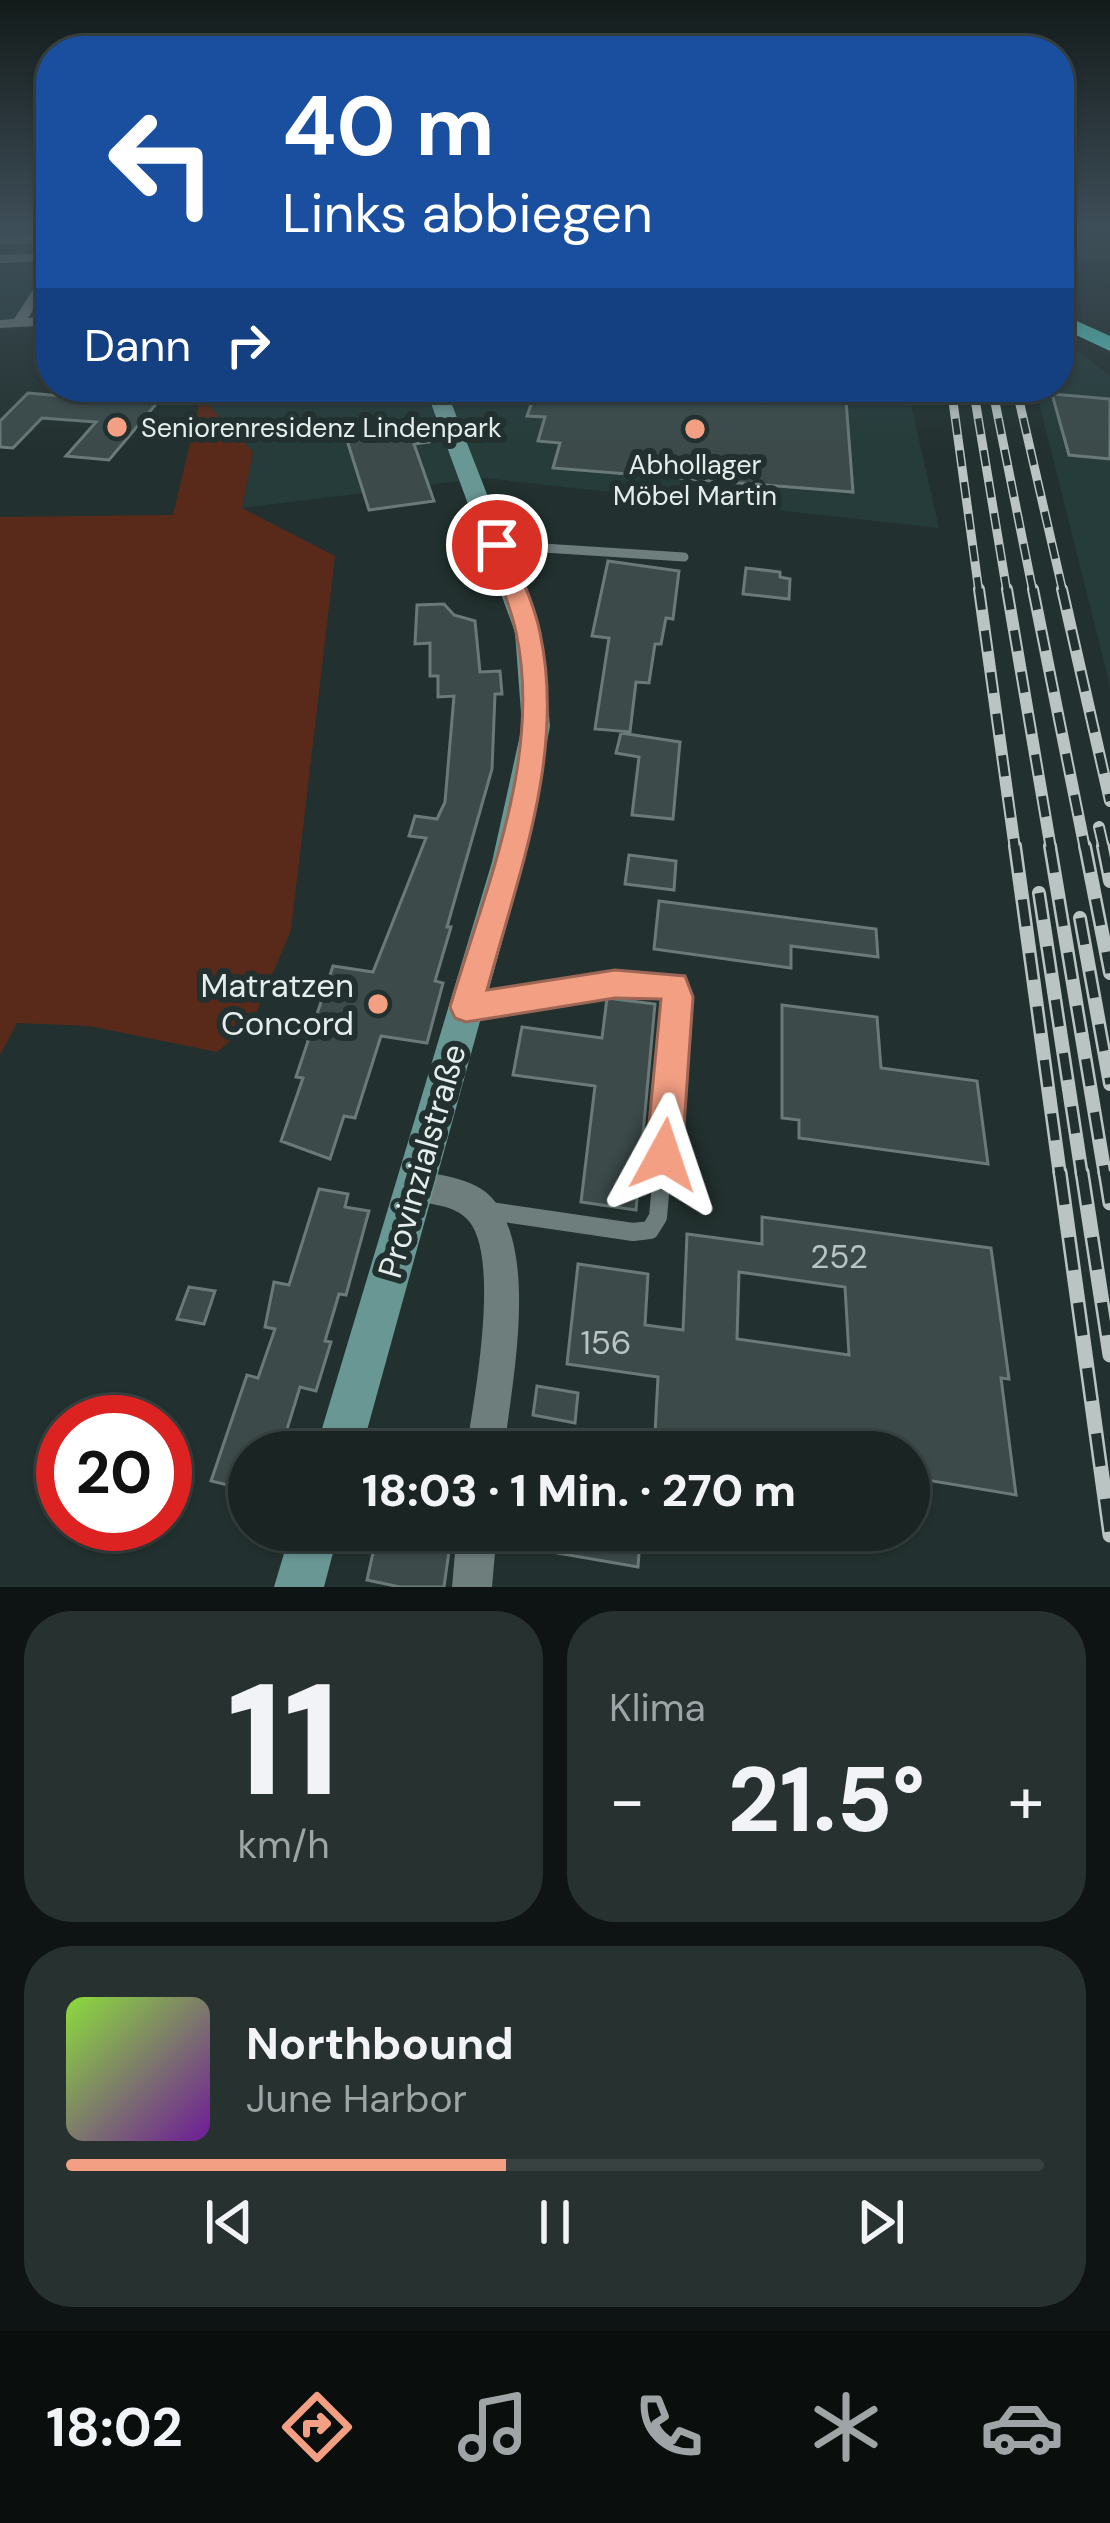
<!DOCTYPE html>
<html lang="de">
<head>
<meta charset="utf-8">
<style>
	:root { --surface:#1a2523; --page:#273130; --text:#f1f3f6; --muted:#9fa5a6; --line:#384241; --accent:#f39f83 }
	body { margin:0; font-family:"DM Sans",sans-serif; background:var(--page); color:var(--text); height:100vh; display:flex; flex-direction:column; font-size:45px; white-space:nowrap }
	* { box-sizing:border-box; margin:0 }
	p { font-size:39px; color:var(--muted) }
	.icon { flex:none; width:66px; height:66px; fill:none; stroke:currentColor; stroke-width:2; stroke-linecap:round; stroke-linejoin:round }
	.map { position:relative; height:1587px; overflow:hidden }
	.details { display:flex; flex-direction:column; gap:24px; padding:24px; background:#0e1413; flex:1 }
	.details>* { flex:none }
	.hud { position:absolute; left:36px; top:36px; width:1038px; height:366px; border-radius:48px; box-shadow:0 3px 9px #0004,0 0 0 3px var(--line); background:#1a4fa0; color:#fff; overflow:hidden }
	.speed { position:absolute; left:36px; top:1395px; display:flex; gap:24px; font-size:60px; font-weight:700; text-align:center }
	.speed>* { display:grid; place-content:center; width:156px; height:156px; border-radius:50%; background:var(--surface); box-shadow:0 3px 9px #0004,0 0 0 3px var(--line); line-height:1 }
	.speed .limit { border:18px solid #d22; background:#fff; color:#111 }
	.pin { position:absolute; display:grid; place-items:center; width:102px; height:102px; color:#fff; margin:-51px; border:6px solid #fff; border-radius:50%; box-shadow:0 3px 12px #0007 }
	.me { position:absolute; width:132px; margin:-66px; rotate:5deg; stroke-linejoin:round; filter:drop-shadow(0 0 9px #0008) }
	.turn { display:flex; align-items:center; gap:42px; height:252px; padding:0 48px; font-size:54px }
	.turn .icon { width:156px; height:156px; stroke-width:2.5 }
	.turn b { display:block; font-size:84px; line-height:102px }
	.then { display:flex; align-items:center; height:114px; padding:0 48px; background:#0003; gap:24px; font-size:45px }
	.big { font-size:90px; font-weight:800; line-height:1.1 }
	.details .card { flex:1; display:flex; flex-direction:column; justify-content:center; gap:18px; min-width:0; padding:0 42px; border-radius:48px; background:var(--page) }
	.details .dial { align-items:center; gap:0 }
	.dial b { font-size:156px; line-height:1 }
	.song { display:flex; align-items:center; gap:36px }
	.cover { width:144px; height:144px; border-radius:18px; background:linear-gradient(135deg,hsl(90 70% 55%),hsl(280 70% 35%)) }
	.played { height:12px; border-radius:6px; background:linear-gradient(90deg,var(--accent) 45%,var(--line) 45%) }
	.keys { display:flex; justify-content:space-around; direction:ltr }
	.heat { display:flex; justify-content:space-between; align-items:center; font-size:66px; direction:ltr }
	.details .tiles { flex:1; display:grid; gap:24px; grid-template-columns:1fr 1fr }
	.card:last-child { grid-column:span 2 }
	.trip { position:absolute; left:228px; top:1431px; width:702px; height:120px; border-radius:60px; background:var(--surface); box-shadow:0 3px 9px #0004,0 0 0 3px var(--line); font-weight:800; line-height:120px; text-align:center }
	.dock { display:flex; height:192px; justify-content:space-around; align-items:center; background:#0a0f0e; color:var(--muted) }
	.dock .icon { width:84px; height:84px }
	.dock .selected { color:var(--accent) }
	.dock b { font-size:54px; color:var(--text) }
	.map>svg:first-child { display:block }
	.built { fill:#253c3a }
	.green { fill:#592a19 }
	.building { fill:#3c4b4a; stroke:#6a7a78; stroke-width:3; fill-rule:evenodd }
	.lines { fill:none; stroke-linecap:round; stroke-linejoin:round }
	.lane-far3 { stroke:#6e7e7d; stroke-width:8 }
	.lane-far2 { stroke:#6e7e7d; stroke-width:9 }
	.lane-far1 { stroke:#6e7e7d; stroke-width:14 }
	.lane { stroke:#6e7e7d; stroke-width:18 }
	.street { fill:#6e7e7d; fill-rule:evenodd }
	.secondary { fill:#699794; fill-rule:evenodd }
	.highway { fill:#5dd1c9; fill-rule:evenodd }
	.rail-far3-casing { stroke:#bac5c3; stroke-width:9 }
	.rail-far2-casing { stroke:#bac5c3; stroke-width:12 }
	.rail-far1-casing { stroke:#bac5c3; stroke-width:14 }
	.rail-casing { stroke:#bac5c3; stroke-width:15 }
	.rail-far3 { stroke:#22312f; stroke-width:6; stroke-dasharray:16; stroke-linecap:butt }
	.rail-far2 { stroke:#22312f; stroke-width:8; stroke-dasharray:21; stroke-linecap:butt }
	.rail-far1 { stroke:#22312f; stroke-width:9; stroke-dasharray:27; stroke-linecap:butt }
	.rail { stroke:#22312f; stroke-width:10; stroke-dasharray:33; stroke-linecap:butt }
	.route { fill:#f39f83; stroke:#9e6755; stroke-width:3 }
	.poi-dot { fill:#f39f83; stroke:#22312f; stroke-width:4.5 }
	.labels { text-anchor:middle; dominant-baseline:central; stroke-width:12; stroke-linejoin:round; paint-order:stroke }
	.far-poi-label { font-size:27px; fill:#e4edec; stroke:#22312f; text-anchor:start }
	.poi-label { font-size:33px; fill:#e4edec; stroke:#22312f; text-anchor:end }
	.street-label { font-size:33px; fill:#e4edec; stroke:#22312f }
	.near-number-label { font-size:33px; fill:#bac4c4 }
</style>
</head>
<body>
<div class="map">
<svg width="1110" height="1587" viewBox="0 0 1110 1587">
	<rect width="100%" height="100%" fill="#22312f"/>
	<path class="built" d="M0 227H51V327L0 329Z
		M1059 227H1110V262L1059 257Z
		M1059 347 1080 353 1110 376V686L1035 387H1059Z
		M204 387H907L939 528 484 478 242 508 253 452 201 397Z"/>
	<path class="green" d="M201 397 253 452 242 508 335 556 291 930 252 1023 217 1052 89 1026 17 1023 0 1055V517L173 515Z"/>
	<path class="building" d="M83 387H120L110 399 157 403 109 460 66 456 96 422 42 418 13 448 0 447V421L28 393 74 397Z
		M537 387H845L853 492 553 468 560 443 538 441 545 417 527 416Z
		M1052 394 1110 399V459L1069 455Z
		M423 423 429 442 414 444 434 501 369 510 345 434Z
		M608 561 679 571 673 619 666 618 661 644H655L649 683 636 682 630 732 595 729 609 638 592 636Z
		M746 568 780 572V577L790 579 789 599 743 594Z
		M444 604 454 615 475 621 480 672 500 671 502 694H495L492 769 447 927H451L435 981 443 983 427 1043 381 1036 355 1118 344 1116 330 1159 281 1141 303 1078 296 1077 333 966 373 972 426 838 409 836 415 816 437 819 445 802 454 696 438 697V676H430V643L415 644 417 605Z
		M621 733 680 742 673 819 632 815 639 757 616 753Z
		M629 855 676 861 674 890 625 884Z
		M659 901 876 929 878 957 791 946V968L654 949Z
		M607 998 655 1004 636 1210 581 1202 595 1086 513 1075 522 1027 602 1038Z
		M782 1005 877 1017 881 1068 977 1081 988 1164 799 1138V1120L782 1118Z
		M319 1189 348 1194 345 1207 369 1211 346 1295 339 1294 325 1341 331 1342 316 1391 300 1387 280 1452H249V1490L211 1481 247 1375 258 1378 275 1329 265 1327 274 1282 289 1285Z
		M762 1217 991 1248 1009 1379 1001 1378 1016 1495 909 1477V1452H654L658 1377 567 1364 578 1264 648 1274 645 1325 683 1330 687 1234 762 1244ZM739 1272 845 1287 849 1355 737 1339Z
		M189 1287 215 1291 204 1324 177 1319Z
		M537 1386 578 1393 575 1423 533 1415Z
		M378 1530H452L444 1587H400L367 1580Z
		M548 1530H623V1536L640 1539 638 1567 546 1551Z"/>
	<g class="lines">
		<path class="lane-far3" d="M0 240 51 239
			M0 259 51 257"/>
		<path class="lane-far2" d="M497 545 684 557"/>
		<path class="lane-far1" d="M470 1007 615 984 674 986 662 1175"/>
		<path class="lane" d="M490 1211 633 1232 650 1230 658 1217 662 1172"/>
		<path class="street" d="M51 269V283L28 318 51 317V325L0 328V320L14 319 46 270Z
			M415 1170C439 1175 475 1178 492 1198 540 1254 511 1385 504 1452H466C473 1404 503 1252 466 1218 451 1203 423 1205 404 1197L399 1186 404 1175Z
			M457 1530H497L492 1587H452Z"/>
		<path class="secondary" d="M425 387H445L541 632 550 726 524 862 361 1452H315L492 862 522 726 515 632Z
			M291 1530H339L324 1587H274Z"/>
		<path class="highway" d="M1059 313 1110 336V351L1059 327Z"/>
		<defs>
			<path id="rail-far3" d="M951 387 979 592
				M973 387 1007 592
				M992 387 1033 592
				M1016 387 1063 592"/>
			<path id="rail-far2" d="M979 589 1015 849
				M1007 589 1051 849
				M1033 589 1085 849
				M1062 589 1110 801
				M1099 827 1104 849"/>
			<path id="rail-far1" d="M1015 846 1060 1175
				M1050 846 1105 1175
				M1085 846 1110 973
				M1103 846 1110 881
				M1039 893 1082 1175
				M1080 918 1110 1084"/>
			<path id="rail" d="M1060 1172 1110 1535
				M1082 1172 1110 1355
				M1105 1172 1110 1203"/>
		</defs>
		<use href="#rail-far3" class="rail-far3-casing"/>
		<use href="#rail-far2" class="rail-far2-casing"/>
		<use href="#rail-far1" class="rail-far1-casing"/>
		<use href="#rail" class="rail-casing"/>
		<use href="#rail-far3" class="rail-far3"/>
		<use href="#rail-far2" class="rail-far2"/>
		<use href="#rail-far1" class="rail-far1"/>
		<use href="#rail" class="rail"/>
	</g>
	<linearGradient id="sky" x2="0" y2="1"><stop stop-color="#131b1a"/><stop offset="0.51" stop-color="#3e4e58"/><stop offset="1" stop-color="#3e4e58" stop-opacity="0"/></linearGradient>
	<rect width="1110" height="449" fill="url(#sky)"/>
	<path class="route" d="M497 538 508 545C519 573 534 603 540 633 566 753 518 875 487 990L615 970 685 976 693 997 682 1155 677 1168 664 1173 651 1168 646 1155 661 999 615 998 466 1022 455 1018 450 1007C485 889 543 757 516 632 510 603 496 573 487 545Z"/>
	<g class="poi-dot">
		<circle cx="117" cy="427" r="12"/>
		<circle cx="695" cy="429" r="12"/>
		<circle cx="378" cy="1004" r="12"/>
	</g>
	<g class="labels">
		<g class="far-poi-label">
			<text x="141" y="427">Seniorenresidenz Lindenpark</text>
			<text x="695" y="464" text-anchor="middle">Abhollager<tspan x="695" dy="31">Möbel Martin</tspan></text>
		</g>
		<g class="poi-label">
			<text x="354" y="985">Matratzen<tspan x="354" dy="38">Concord</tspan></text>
		</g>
		<g class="street-label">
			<text transform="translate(422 1161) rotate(-74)">Provinzialstraße</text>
		</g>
		<g class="near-number-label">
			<text x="839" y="1256">252</text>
			<text x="606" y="1342">156</text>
		</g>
	</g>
</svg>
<div class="speed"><div class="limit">20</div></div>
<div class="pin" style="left:497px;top:545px;background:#d93025"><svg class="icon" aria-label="arrive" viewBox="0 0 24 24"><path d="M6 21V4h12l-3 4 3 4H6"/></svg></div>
<svg class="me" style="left:664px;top:1155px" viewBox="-20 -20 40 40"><path d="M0-17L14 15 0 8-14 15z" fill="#f39f83" stroke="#fff" stroke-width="4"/></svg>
<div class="trip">18:03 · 1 Min. · 270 m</div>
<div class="hud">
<div class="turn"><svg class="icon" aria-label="left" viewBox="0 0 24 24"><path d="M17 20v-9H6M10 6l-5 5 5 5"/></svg><div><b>40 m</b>Links abbiegen</div></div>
<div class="then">Dann<svg class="icon" aria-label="right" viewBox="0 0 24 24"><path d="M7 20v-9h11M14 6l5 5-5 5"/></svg></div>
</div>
</div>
<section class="details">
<div class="tiles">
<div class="card dial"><b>11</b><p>km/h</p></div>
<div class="card"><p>Klima</p>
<div class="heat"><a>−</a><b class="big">21.5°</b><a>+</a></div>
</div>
<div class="card">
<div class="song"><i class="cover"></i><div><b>Northbound</b><p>June Harbor</p></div></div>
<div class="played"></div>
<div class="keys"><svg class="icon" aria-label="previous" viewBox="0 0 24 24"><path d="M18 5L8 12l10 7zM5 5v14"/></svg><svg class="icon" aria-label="pause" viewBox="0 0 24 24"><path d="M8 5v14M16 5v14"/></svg><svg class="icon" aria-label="next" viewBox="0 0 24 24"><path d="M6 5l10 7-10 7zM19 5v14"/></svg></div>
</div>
</div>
</section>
<nav class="dock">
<b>18:02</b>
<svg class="icon selected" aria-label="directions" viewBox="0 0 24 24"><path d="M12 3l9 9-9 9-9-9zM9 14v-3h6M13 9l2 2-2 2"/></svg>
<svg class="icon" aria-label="music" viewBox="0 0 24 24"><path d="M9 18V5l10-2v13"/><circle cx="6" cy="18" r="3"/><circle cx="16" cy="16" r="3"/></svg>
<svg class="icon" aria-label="phone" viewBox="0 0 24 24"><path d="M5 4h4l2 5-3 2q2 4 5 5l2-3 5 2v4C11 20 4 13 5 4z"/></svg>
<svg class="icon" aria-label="climate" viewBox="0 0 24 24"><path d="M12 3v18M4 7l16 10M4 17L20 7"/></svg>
<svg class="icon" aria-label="car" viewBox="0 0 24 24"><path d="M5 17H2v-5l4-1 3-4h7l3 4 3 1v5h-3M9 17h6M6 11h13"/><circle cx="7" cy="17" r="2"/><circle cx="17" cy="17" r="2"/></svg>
</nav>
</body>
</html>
